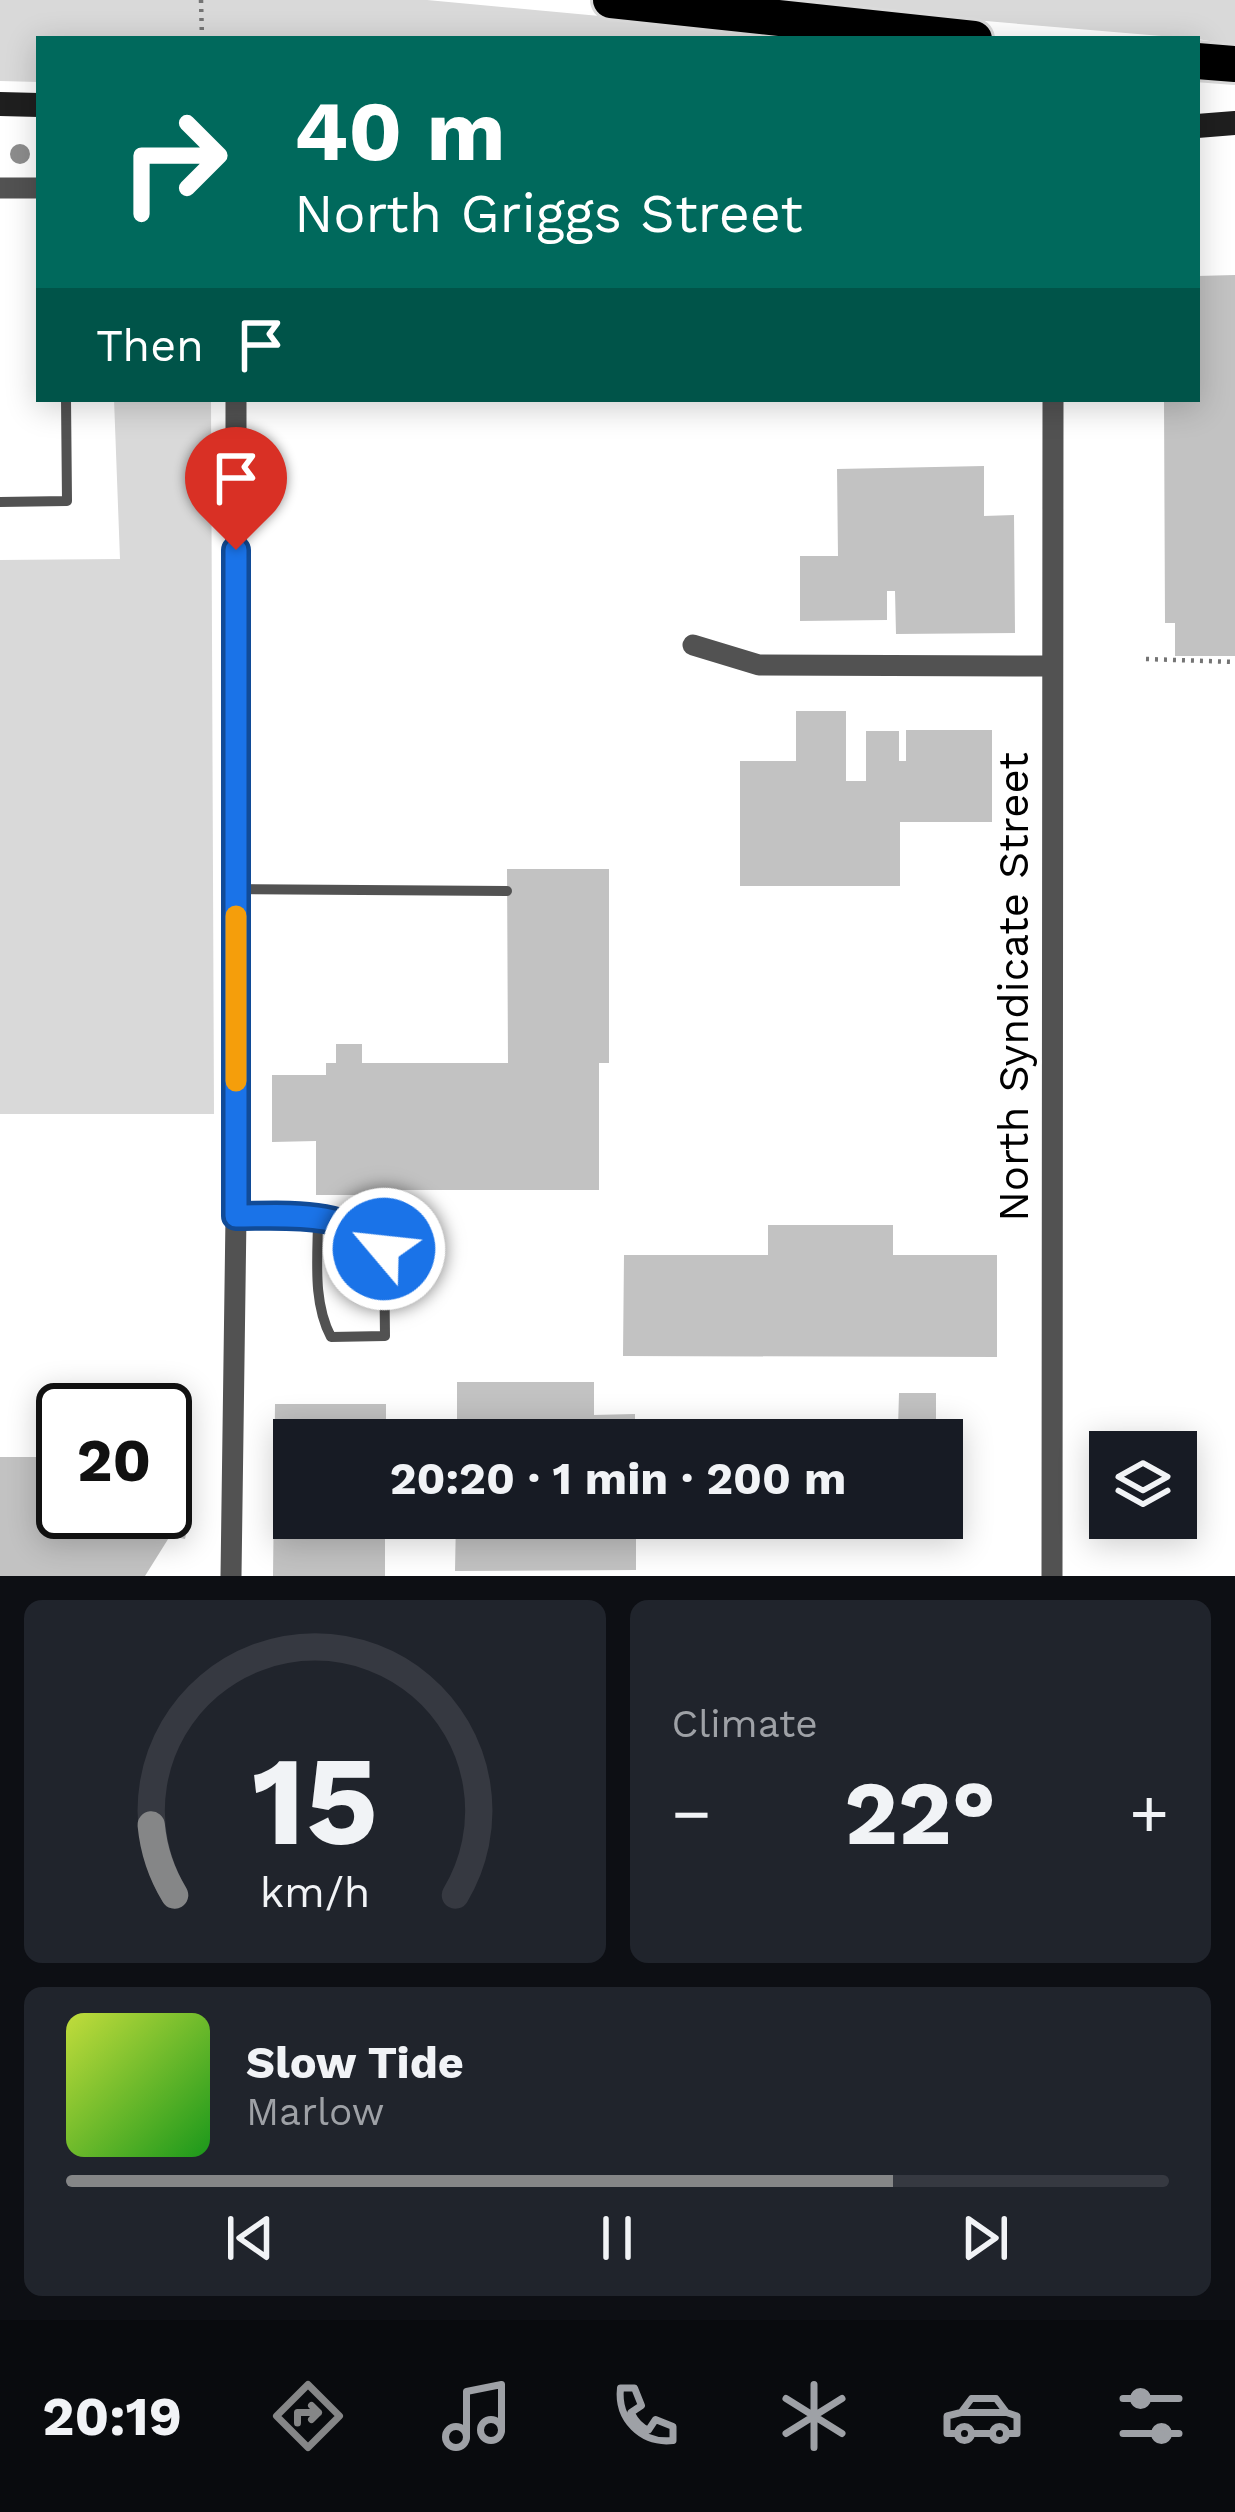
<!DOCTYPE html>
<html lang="en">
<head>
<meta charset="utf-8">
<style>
	:root { --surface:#171b24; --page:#20242c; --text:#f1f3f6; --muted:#9ea1a6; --line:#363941; --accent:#858687 }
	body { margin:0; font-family:"Work Sans",sans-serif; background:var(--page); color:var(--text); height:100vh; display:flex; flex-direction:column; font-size:45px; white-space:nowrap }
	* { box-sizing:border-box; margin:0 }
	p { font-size:39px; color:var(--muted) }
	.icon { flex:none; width:66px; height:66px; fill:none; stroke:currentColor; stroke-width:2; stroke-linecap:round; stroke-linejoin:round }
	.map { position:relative; height:1576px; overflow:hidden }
	.panel { display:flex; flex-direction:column; gap:24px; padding:24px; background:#0d0f14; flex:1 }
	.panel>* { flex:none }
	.banner { position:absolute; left:36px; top:36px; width:1164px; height:366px; border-radius:0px; box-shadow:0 6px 30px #0003; background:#00695c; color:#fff; overflow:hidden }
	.controls { position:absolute; left:1089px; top:1431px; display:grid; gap:24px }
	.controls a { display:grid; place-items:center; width:108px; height:108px; border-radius:0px; background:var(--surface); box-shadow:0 6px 30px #0003; font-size:60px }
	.speed { position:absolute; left:36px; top:1383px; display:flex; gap:24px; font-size:60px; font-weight:700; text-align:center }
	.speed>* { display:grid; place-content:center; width:156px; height:156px; border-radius:50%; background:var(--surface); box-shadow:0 6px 30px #0003; line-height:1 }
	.speed .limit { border:6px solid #111; border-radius:18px; background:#fff; color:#111 }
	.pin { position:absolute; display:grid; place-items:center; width:102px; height:102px; color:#fff; margin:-123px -51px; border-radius:50% 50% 50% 0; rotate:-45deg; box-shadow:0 0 12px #0007 }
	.pin .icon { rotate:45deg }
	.me { position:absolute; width:132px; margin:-66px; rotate:298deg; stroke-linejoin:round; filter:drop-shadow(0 0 9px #0008) }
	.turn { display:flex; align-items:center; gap:42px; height:252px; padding:0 60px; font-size:54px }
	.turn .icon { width:156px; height:156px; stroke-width:2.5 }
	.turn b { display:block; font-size:84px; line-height:102px }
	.then { display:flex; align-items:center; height:114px; padding:0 60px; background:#0003; gap:24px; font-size:45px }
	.big { font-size:90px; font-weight:700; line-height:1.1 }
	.panel .card { flex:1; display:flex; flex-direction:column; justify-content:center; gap:18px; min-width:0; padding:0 42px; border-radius:18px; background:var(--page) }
	.panel .dial { align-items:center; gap:0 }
	.dial svg { height:312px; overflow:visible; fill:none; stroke:var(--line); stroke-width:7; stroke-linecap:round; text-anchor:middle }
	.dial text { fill:var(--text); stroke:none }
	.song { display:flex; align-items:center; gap:36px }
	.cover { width:144px; height:144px; border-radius:18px; background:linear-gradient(135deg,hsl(70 70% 55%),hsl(120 70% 35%)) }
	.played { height:12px; border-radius:6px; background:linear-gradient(90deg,var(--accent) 75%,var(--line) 75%) }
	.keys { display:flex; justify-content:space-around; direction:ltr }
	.heat { display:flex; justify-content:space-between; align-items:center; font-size:66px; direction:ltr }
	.panel .tiles { flex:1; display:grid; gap:24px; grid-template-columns:1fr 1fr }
	.card:last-child { grid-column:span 2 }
	.trip { position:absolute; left:273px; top:1419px; width:690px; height:120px; border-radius:0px; background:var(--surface); box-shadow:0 6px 30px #0003; font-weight:700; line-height:120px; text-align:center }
	.dock { display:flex; height:192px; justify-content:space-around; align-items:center; background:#090b0e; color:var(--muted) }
	.dock .icon { width:84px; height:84px }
	.dock .active { color:var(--accent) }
	.dock b { font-size:54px; color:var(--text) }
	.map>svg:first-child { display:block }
	.green { fill:#d9d9d9 }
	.building { fill:#c2c2c2 }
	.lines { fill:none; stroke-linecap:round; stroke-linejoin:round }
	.highway-casing { stroke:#dbdbdb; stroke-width:42 }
	.path { stroke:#747474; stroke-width:4.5; stroke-dasharray:3 6; stroke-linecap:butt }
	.lane { stroke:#525252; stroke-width:10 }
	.street { stroke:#525252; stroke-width:21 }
	.secondary { stroke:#1f1f1f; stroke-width:24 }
	.highway { stroke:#000; stroke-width:36 }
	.tree { fill:#8d8d8d }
	.route-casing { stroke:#114b97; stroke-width:30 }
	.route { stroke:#1a73e8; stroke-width:21 }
	.slow { stroke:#f59e0b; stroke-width:21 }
	.labels { text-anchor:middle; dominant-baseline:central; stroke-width:9; stroke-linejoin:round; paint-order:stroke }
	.street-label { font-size:42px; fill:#000; stroke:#fff }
</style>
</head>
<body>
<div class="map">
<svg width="1235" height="1576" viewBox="0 0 1235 1576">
	<rect width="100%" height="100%" fill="#fff"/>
	<path class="green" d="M0 0H427L848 39H39V82L0 81Z
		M737 0H1235V45L1197 39Z
		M114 399H211L214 1114H0V560L120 559Z"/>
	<path class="building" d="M1235 275V656H1175V623H1165L1164 399H1197V276Z
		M984 466V516L1014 515 1015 633 896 634 895 591H887V620L800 621V556H838L837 469Z
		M796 711H846V781H866V731H899V761H906V730H992V822H900V886H740V761H796Z
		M507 869H609V1063H599V1190H378V1195H316V1141L272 1142V1075H326V1063H336V1044H362V1063H508Z
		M768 1225H893V1255H997V1357L623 1356 624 1255H768Z
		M457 1382H594V1415L635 1414V1440H457Z
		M899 1393H936V1428H898Z
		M275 1404H386V1440H294V1518H385V1576H273Z
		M169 1456 176 1489 174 1516 190 1518 185 1539 170 1536 145 1576H0V1457H63V1512H165V1457Z
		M456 1518H636V1570L455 1571Z"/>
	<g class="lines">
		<defs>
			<path id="highway" d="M611 0 974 39
				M1197 61 1235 64"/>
		</defs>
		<use href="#highway" class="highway-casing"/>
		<path class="path" d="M201 0 202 39
			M1146 659 1235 662"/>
		<path class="lane" d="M0 502 67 501 66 399
			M235 889 507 891
			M236 1216C285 1216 347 1209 384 1248L385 1336 331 1337C312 1301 318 1257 318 1217"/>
		<path class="street" d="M0 188H39
			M693 645 759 665 1052 666
			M231 1576 236 1216V399
			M1052 1576 1053 399"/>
		<path class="secondary" d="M0 104 39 105
			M1197 126 1235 123"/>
		<use href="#highway" class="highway"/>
	</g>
	<circle class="tree" cx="20" cy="154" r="10"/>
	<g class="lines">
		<defs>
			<path id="route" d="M236 550V1216C284 1216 348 1209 384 1249"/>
		</defs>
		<use href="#route" class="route-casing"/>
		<use href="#route" class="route"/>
		<path class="slow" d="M236 916V1081"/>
	</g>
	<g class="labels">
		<g class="street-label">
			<text transform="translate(1013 987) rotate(-90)">North Syndicate Street</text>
		</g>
	</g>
</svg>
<div class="controls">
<a><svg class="icon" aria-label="layers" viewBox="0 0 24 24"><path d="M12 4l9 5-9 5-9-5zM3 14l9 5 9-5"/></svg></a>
</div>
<div class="speed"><div class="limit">20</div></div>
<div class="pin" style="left:236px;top:550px;background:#d93025"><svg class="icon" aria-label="arrive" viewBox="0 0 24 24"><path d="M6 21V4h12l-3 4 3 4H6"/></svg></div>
<svg class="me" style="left:384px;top:1249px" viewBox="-20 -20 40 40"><circle r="17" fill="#1a73e8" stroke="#fff" stroke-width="3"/><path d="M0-11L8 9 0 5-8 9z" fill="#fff"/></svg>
<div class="trip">20:20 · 1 min · 200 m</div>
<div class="banner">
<div class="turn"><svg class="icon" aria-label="right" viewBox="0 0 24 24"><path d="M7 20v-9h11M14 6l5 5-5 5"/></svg><div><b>40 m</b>North Griggs Street</div></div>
<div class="then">Then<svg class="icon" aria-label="arrive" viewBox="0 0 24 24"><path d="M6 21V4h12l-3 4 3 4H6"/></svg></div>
</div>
</div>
<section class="panel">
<div class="tiles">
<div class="card dial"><svg viewBox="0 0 100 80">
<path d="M14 69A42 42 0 1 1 86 69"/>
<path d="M14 69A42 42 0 0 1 8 51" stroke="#858687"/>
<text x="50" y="56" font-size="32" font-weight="700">15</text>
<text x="50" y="72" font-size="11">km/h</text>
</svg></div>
<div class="card"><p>Climate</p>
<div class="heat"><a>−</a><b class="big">22°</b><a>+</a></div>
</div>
<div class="card">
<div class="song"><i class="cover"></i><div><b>Slow Tide</b><p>Marlow</p></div></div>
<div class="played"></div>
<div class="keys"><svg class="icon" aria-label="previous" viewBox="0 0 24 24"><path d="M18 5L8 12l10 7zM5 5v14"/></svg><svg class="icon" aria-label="pause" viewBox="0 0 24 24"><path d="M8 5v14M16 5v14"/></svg><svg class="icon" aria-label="next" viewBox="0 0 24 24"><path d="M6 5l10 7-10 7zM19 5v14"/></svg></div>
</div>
</div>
</section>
<nav class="dock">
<b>20:19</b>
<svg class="icon active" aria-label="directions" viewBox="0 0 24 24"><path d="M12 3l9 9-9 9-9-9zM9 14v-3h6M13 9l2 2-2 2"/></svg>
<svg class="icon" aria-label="music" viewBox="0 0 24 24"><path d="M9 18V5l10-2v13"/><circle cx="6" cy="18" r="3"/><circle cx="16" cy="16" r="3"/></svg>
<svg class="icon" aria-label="phone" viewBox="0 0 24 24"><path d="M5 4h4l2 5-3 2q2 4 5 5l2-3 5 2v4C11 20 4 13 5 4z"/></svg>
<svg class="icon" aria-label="climate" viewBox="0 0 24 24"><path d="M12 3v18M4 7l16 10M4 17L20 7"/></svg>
<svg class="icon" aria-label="car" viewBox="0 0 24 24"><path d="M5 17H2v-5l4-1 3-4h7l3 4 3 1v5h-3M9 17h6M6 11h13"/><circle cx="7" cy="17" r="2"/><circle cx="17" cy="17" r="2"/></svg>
<svg class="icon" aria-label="filters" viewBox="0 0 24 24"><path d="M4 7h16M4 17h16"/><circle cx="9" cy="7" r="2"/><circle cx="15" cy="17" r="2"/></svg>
</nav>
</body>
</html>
